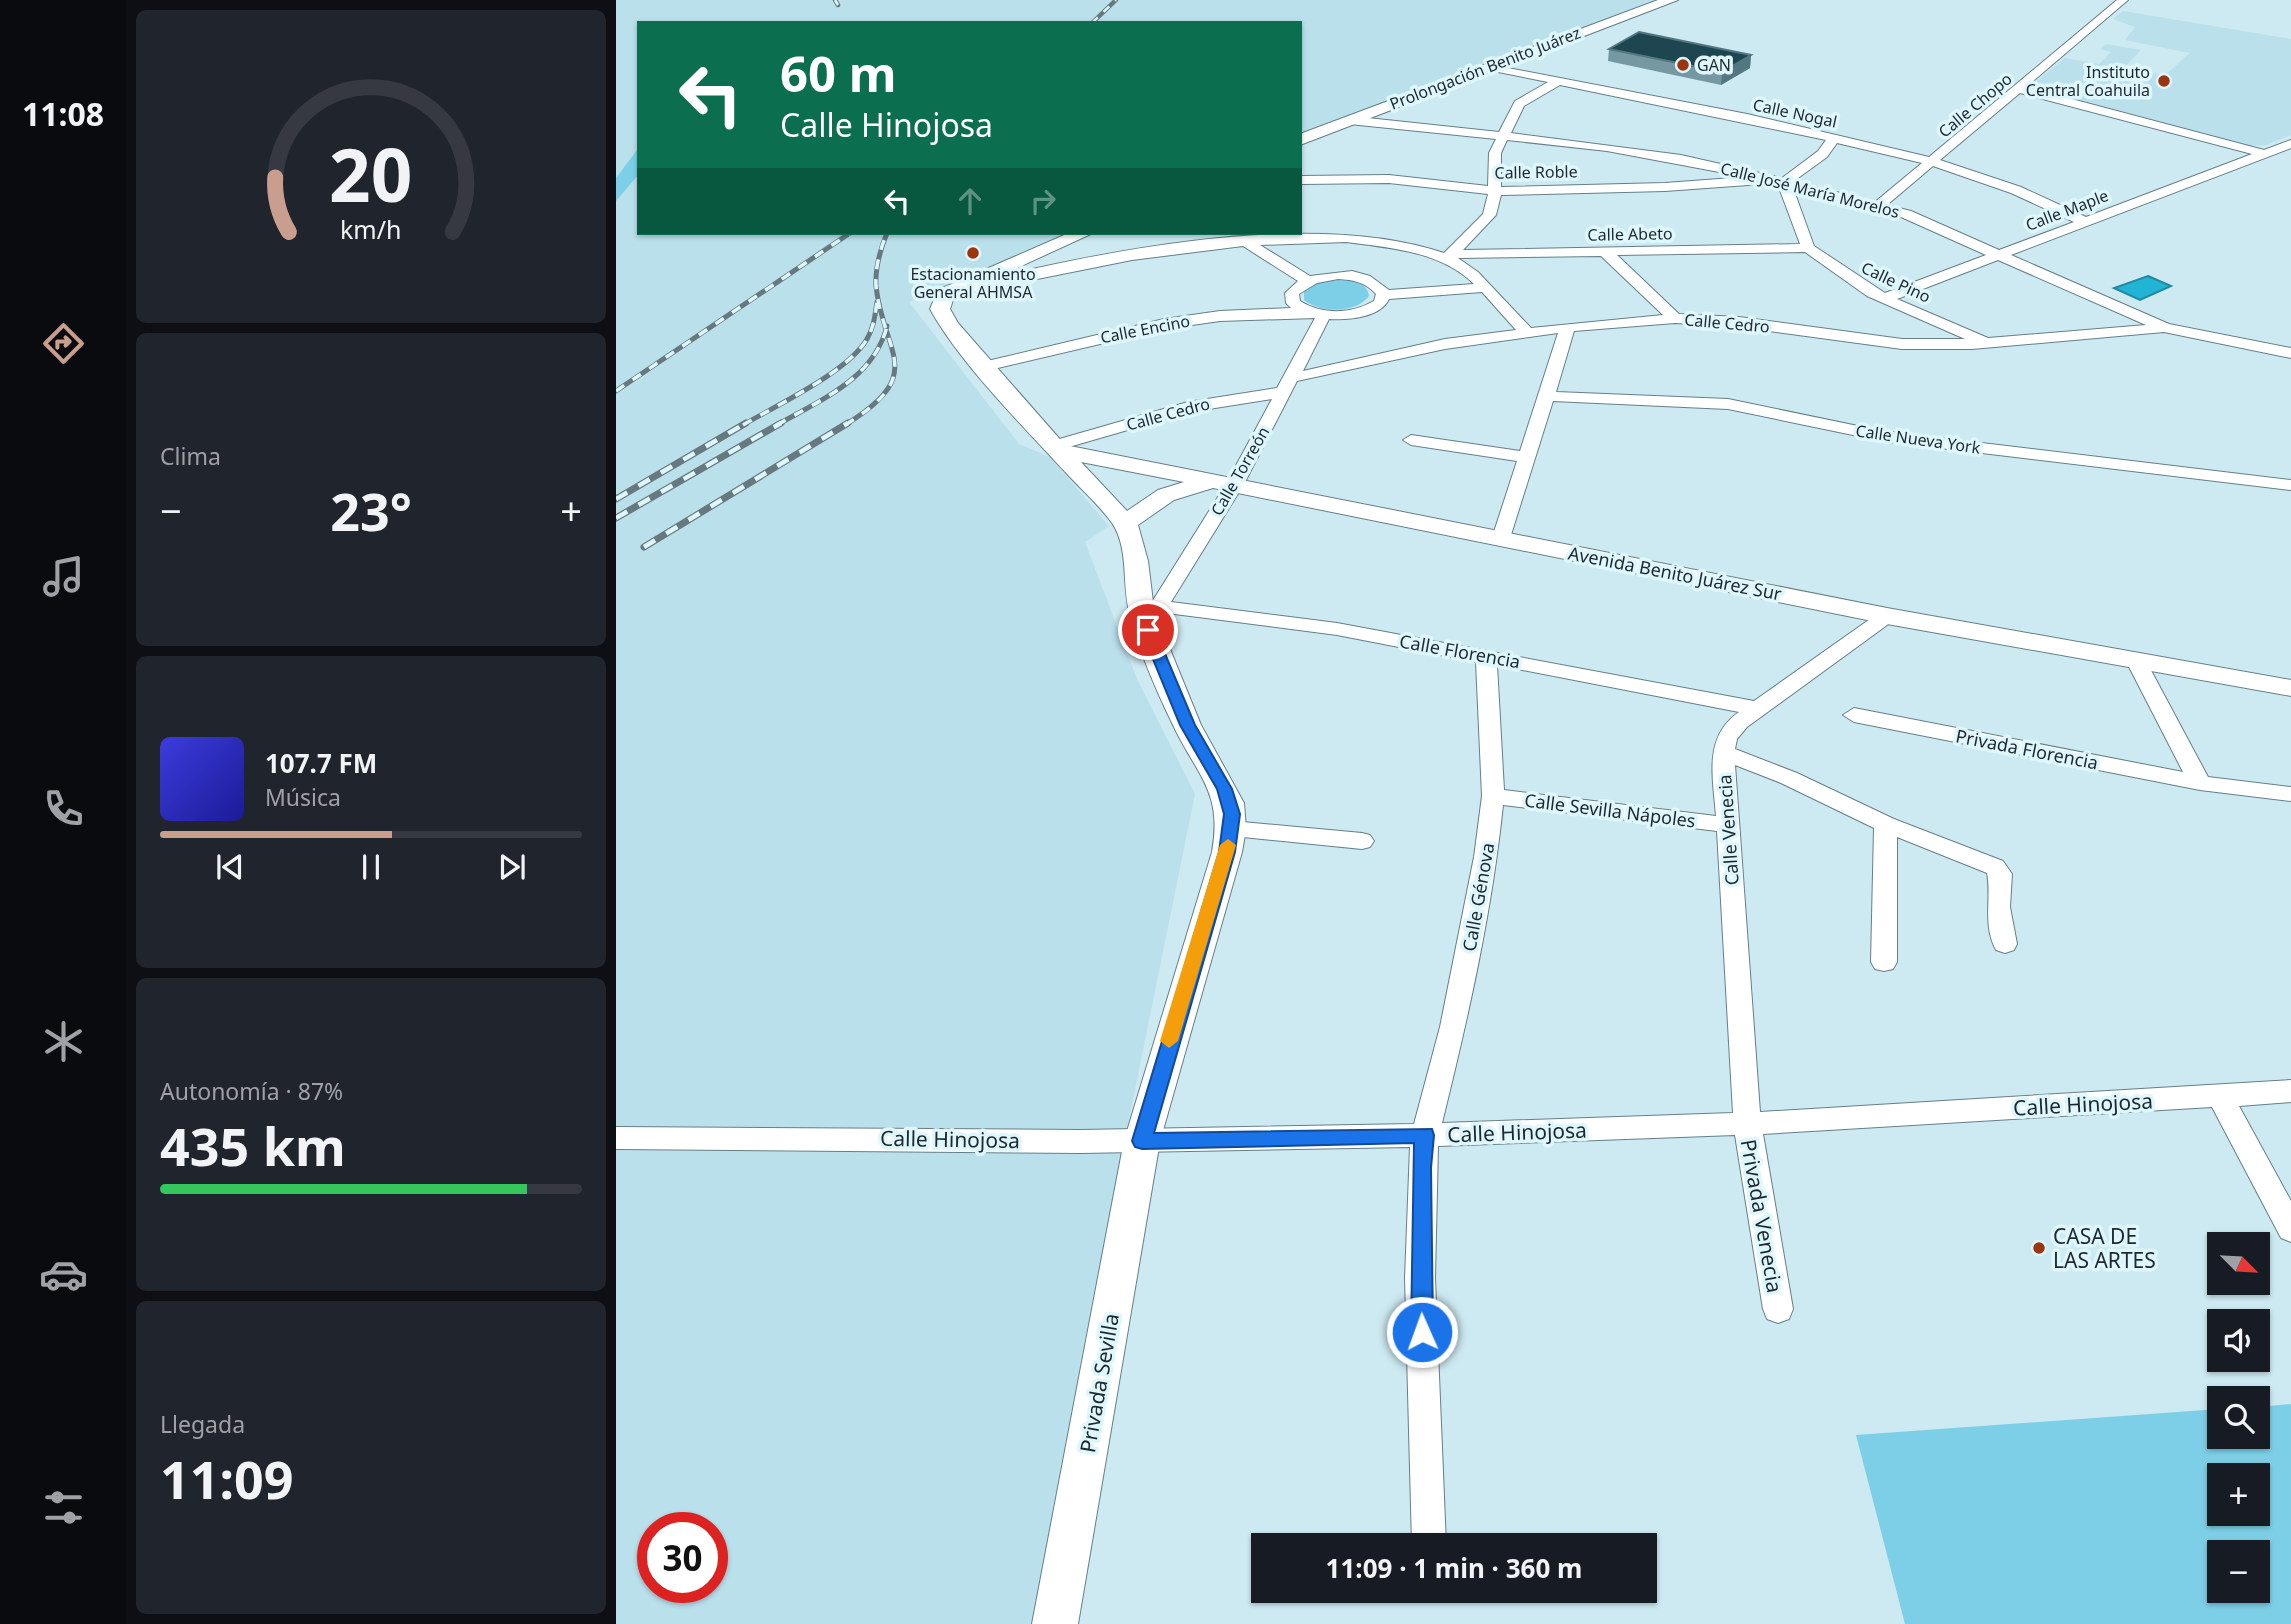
<!DOCTYPE html>
<html lang="es">
<head>
<meta charset="utf-8">
<style>
	:root { --surface:#171b24; --page:#20242c; --text:#f1f3f6; --muted:#9ea1a6; --line:#363941; --accent:#ca9e8e }
	body { margin:0; font-family:"Noto Sans",sans-serif; background:var(--page); color:var(--text); height:100vh; display:flex; flex-direction:column; font-size:26px; white-space:nowrap }
	* { box-sizing:border-box; margin:0 }
	p { font-size:23px; color:var(--muted) }
	.icon { flex:none; width:38px; height:38px; fill:none; stroke:currentColor; stroke-width:2; stroke-linecap:round; stroke-linejoin:round }
	.map { position:relative; flex:1; overflow:hidden }
	.sheet { display:flex; flex-direction:column; gap:10px; padding:10px; background:#0d0f14; width:490px }
	.sheet>* { flex:none }
	.banner { position:absolute; left:21px; top:21px; width:665px; height:214px; border-radius:0px; box-shadow:0 2px 5px #0004; background:#0b6e4f; color:#fff; overflow:hidden }
	.needle { width:46px; rotate:114deg }
	.fabs { position:absolute; left:1591px; top:1232px; display:grid; gap:14px }
	.fabs a { display:grid; place-items:center; width:63px; height:63px; border-radius:0px; background:var(--surface); box-shadow:0 2px 5px #0004; font-size:35px }
	.speed { position:absolute; left:21px; top:1512px; display:flex; gap:14px; font-size:35px; font-weight:700; text-align:center }
	.speed>* { display:grid; place-content:center; width:91px; height:91px; border-radius:50%; background:var(--surface); box-shadow:0 2px 5px #0004; line-height:1 }
	.speed .limit { border:10px solid #d22; background:#fff; color:#111 }
	.pin { position:absolute; display:grid; place-items:center; width:60px; height:60px; color:#fff; margin:-30px; border:4px solid #fff; border-radius:50%; box-shadow:0 2px 7px #0007 }
	.me { position:absolute; width:77px; margin:-38px; rotate:358deg; stroke-linejoin:round; filter:drop-shadow(0 0 5px #0008) }
	.turn { display:flex; align-items:center; gap:24px; height:147px; padding:0 28px; font-size:32px }
	.turn .icon { width:91px; height:91px; stroke-width:2.5 }
	.turn b { display:block; font-size:49px; line-height:60px }
	.lanes { display:flex; align-items:center; height:66px; padding:0 28px; background:#0003; justify-content:center; gap:35px; direction:ltr }
	.lanes .off { opacity:.35 }
	.big { font-size:52px; font-weight:700; line-height:1.1 }
	.sheet .widget { flex:1; display:flex; flex-direction:column; justify-content:center; gap:10px; min-width:0; padding:0 24px; border-radius:10px; background:var(--page) }
	.sheet .dial { align-items:center; gap:0 }
	.dial svg { height:182px; overflow:visible; fill:none; stroke:var(--line); stroke-width:7; stroke-linecap:round; text-anchor:middle }
	.dial text { fill:var(--text); stroke:none }
	.song { display:flex; align-items:center; gap:21px }
	.cover { width:84px; height:84px; border-radius:10px; background:linear-gradient(135deg,hsl(240 70% 55%),hsl(240 70% 35%)) }
	.played { height:7px; border-radius:4px; background:linear-gradient(90deg,var(--accent) 55%,var(--line) 55%) }
	.keys { display:flex; justify-content:space-around; direction:ltr }
	.heat { display:flex; justify-content:space-between; align-items:center; font-size:38px; direction:ltr }
	.charge { height:10px; border-radius:5px; background:linear-gradient(90deg,#34c759 87%,var(--line) 0) }
	.trip { position:absolute; left:635px; top:1533px; width:406px; height:70px; border-radius:0px; background:var(--surface); box-shadow:0 2px 5px #0004; font-weight:700; line-height:70px; text-align:center }
	main { display:flex; flex:1; min-height:0 }
	.dock { display:flex; flex-direction:column; width:126px; justify-content:space-around; align-items:center; background:#090b0e; color:var(--muted) }
	.dock .icon { width:49px; height:49px }
	.dock .on { color:var(--accent) }
	.dock b { font-size:32px; color:var(--text) }
	.map>svg:first-child { display:block }
	.built { fill:#bae0ec; fill-rule:evenodd }
	.green { fill:#7dcfe7; fill-rule:evenodd }
	.water { fill:#21b4d5; stroke:#208aa2; stroke-width:2 }
	.lines { fill:none; stroke-linecap:round; stroke-linejoin:round }
	.minor-casing { stroke:#657f87; stroke-width:2 }
	.tertiary-casing { stroke:#657f87; stroke-width:2 }
	.minor { fill:#fff; fill-rule:evenodd }
	.tertiary { fill:#fff; fill-rule:evenodd }
	.rail-far2-casing { stroke:#67797e; stroke-width:4.5 }
	.rail-far1-casing { stroke:#67797e; stroke-width:5 }
	.rail-casing { stroke:#67797e; stroke-width:7 }
	.rail-far2 { stroke:#def6fd; stroke-width:2.5; stroke-dasharray:8; stroke-linecap:butt }
	.rail-far1 { stroke:#def6fd; stroke-width:3.5; stroke-dasharray:10; stroke-linecap:butt }
	.rail { stroke:#def6fd; stroke-width:4.5; stroke-dasharray:13; stroke-linecap:butt }
	.wall { fill:#7698a2 }
	.shaded-wall { fill:#527781 }
	.building { fill:#1e4651; stroke:#527781; stroke-width:2 }
	.route { fill:#1a73e8; stroke:#114b97; stroke-width:2 }
	.slow { fill:#f59e0b }
	.poi-dot { fill:#9b350e; stroke:#def6fd; stroke-width:2.5 }
	.labels { text-anchor:middle; dominant-baseline:central; stroke-width:7; stroke-linejoin:round; paint-order:stroke }
	.far-poi-label { font-size:16px; fill:#1e292c; stroke:#def6fd; text-anchor:start }
	.far-street-label { font-size:16px; fill:#1e292c; stroke:#def6fd }
	.street-label { font-size:18px; fill:#1e292c; stroke:#def6fd }
	.near-street-label { font-size:21px; fill:#1e292c; stroke:#def6fd }
	.near-poi-label { font-size:21px; fill:#1e292c; stroke:#def6fd; text-anchor:start }
</style>
</head>
<body>
<main>
<nav class="dock">
<b>11:08</b>
<svg class="icon on" aria-label="directions" viewBox="0 0 24 24"><path d="M12 3l9 9-9 9-9-9zM9 14v-3h6M13 9l2 2-2 2"/></svg>
<svg class="icon" aria-label="music" viewBox="0 0 24 24"><path d="M9 18V5l10-2v13"/><circle cx="6" cy="18" r="3"/><circle cx="16" cy="16" r="3"/></svg>
<svg class="icon" aria-label="phone" viewBox="0 0 24 24"><path d="M5 4h4l2 5-3 2q2 4 5 5l2-3 5 2v4C11 20 4 13 5 4z"/></svg>
<svg class="icon" aria-label="climate" viewBox="0 0 24 24"><path d="M12 3v18M4 7l16 10M4 17L20 7"/></svg>
<svg class="icon" aria-label="car" viewBox="0 0 24 24"><path d="M5 17H2v-5l4-1 3-4h7l3 4 3 1v5h-3M9 17h6M6 11h13"/><circle cx="7" cy="17" r="2"/><circle cx="17" cy="17" r="2"/></svg>
<svg class="icon" aria-label="filters" viewBox="0 0 24 24"><path d="M4 7h16M4 17h16"/><circle cx="9" cy="7" r="2"/><circle cx="15" cy="17" r="2"/></svg>
</nav>
<section class="sheet">
<div class="widget dial"><svg viewBox="0 0 100 80">
<path d="M14 69A42 42 0 1 1 86 69"/>
<path d="M14 69A42 42 0 0 1 8 45" stroke="#ca9e8e"/>
<text x="50" y="56" font-size="32" font-weight="700">20</text>
<text x="50" y="72" font-size="11">km/h</text>
</svg></div>
<div class="widget"><p>Clima</p>
<div class="heat"><a>−</a><b class="big">23°</b><a>+</a></div>
</div>
<div class="widget">
<div class="song"><i class="cover"></i><div><b>107.7 FM</b><p>Música</p></div></div>
<div class="played"></div>
<div class="keys"><svg class="icon" aria-label="previous" viewBox="0 0 24 24"><path d="M18 5L8 12l10 7zM5 5v14"/></svg><svg class="icon" aria-label="pause" viewBox="0 0 24 24"><path d="M8 5v14M16 5v14"/></svg><svg class="icon" aria-label="next" viewBox="0 0 24 24"><path d="M6 5l10 7-10 7zM19 5v14"/></svg></div>
</div>
<div class="widget"><p>Autonomía · 87%</p><b class="big">435 km</b><div class="charge"></div></div>
<div class="widget"><p>Llegada</p><b class="big">11:09</b></div>
</section>
<div class="map">
<svg width="1675" height="1624" viewBox="0 0 1675 1624">
	<rect width="100%" height="100%" fill="#cde9f2"/>
	<path class="built" d="M0 0H1043L684 133V23H23V233H452L293 302 403 444 434 457 493 526 469 542 521 679 579 794 511 1129 417 1624H0ZM37 1528H96V1587H37Z
		M1507 11 1675 39V135L1650 145 1629 146 1414 87 1449 58 1483 64 1495 52 1484 49 1490 44 1525 50 1508 68 1549 75 1574 53 1509 40 1519 27 1497 19Z"/>
	<path class="green" d="M21 150 23 174 0 201V178Z
		M722 280C735 281 751 281 753 296 740 314 704 313 688 300V290L701 283Z
		M1675 1404V1624H1289L1240 1435 1603 1409V1437H1642V1407ZM1603 1475H1642V1514H1603ZM1603 1552H1642V1591H1603Z"/>
	<path class="water" d="M1532 276 1555 286 1524 300 1498 288Z"/>
	<g class="lines">
		<defs>
			<path id="minor" d="M1501 0H1512L1410 87 1648 150 1675 140V148L1395 255 1553 324 1675 348V358L1548 332 1356 349H1286L1123 327 1059 323 958 331 940 392 1112 399 1266 431 1675 480V490L1266 441 1112 409 937 401 894 538 892 542H878L876 538 901 461 795 445 787 440 795 435 904 451 942 333 829 349 681 381 628 484 555 602 721 623 1138 701 1264 612H1278L1281 616 1278 620 1131 727 1121 739 1119 749 1181 773 1278 819 1387 861 1396 874 1394 907 1401 944 1398 950 1389 953 1380 950C1366 925 1376 897 1371 873L1281 837V962L1277 969 1268 971 1259 969 1255 962 1258 828 1165 783 1119 765 1144 1112 1675 1080V1102L1623 1106 1675 1201V1242L1665 1238 1596 1107 1147 1134 1177 1309 1173 1319 1162 1323 1151 1319 1147 1309 1119 1135 822 1146 819 1278 830 1545H796L789 1278 794 1147 465 1153 0 1149V1127L465 1130 798 1124 824 1027 858 857 866 796 860 662 721 635 543 612 524 613 521 609 524 605 536 602 610 484 656 399 574 412 439 451 430 446 433 442 572 402 661 388 699 318 604 321 548 329 369 371 361 366 363 363 548 319 604 311 675 308 670 303 669 293 682 281 627 246 516 260 332 297 325 293 327 290C467 255 690 206 828 253L867 214 872 194 773 183 684 184V176L773 175 872 186 873 153 880 139 733 124 727 120 733 116 883 132 899 101 932 82 867 69V65L871 64 1131 114 1313 157ZM944 85 1210 140 1202 151 1166 178 1065 155 895 133 908 106ZM1404 93 1636 154 1470 217 1405 187 1324 160ZM891 140 991 151 1130 177 1049 183 885 187V153ZM1221 143 1306 163 1259 202 1178 181 1211 157ZM1317 166 1395 193 1458 222 1383 250 1295 211 1271 205ZM1137 179 1162 185 1184 244 847 250 880 215 885 195 1049 191 1132 185 1137 184ZM1177 188 1285 217 1370 255 1269 293 1198 246ZM730 242C775 248 824 251 858 284L773 290 754 276 736 271 694 276 644 245ZM1189 252 1251 296 1349 339H1286L1123 317 1063 314 1001 255ZM985 256 1047 315 915 328 862 272 842 258ZM1382 260 1530 325 1372 338 1281 299ZM722 279C738 280 749 282 760 294L758 301C735 314 707 315 684 301L683 294 701 283ZM866 292 900 330 829 339 687 371 713 319C732 320 764 318 773 299ZM881 665 1123 712C1087 737 1097 777 1100 816L888 790ZM887 805 1101 831 1117 1113 826 1123C852 1018 876 912 887 805Z
				M1520 655 1530 661 1592 777 1675 787V801L1584 790 1238 722 1227 715 1238 708 1567 772 1510 661Z
				M615 821 746 833 754 835 758 841 754 847 746 849 607 835 603 829 607 823Z"/>
			<path id="tertiary" d="M1042 0H1062L684 145V134Z
				M453 233H477L338 297 334 309 342 323 449 445 1271 608 1675 680V696L1271 624 597 488 558 500 522 525 532 561 538 610 585 725 628 803 630 829 626 852 544 1141 462 1624H416L508 1141 596 852C607 791 581 776 557 725 540 690 522 649 513 611 506 584 513 548 496 523 484 506 467 491 453 476 409 428 345 365 314 309L322 290ZM465 462 568 482 542 490 511 511Z"/>
		</defs>
		<use href="#minor" class="minor-casing"/>
		<use href="#tertiary" class="tertiary-casing"/>
		<use href="#minor" class="minor"/>
		<use href="#tertiary" class="tertiary"/>
		<defs>
			<path id="rail-far2" d="M219 0 222 5
				M476 23 500 0"/>
			<path id="rail-far1" d="M0 391 234 233
				M127 425C161 405 232 372 251 339 258 327 259 315 261 302
				M161 425C204 400 258 379 271 326
				M229 425C313 374 267 354 260 286 259 267 264 250 271 233"/>
			<path id="rail" d="M0 499 130 423
				M0 518 165 423
				M28 547 232 423"/>
		</defs>
		<use href="#rail-far2" class="rail-far2-casing"/>
		<use href="#rail-far1" class="rail-far1-casing"/>
		<use href="#rail" class="rail-casing"/>
		<use href="#rail-far2" class="rail-far2"/>
		<use href="#rail-far1" class="rail-far1"/>
		<use href="#rail" class="rail"/>
	</g>
	<path class="wall" d="M993 49 1135 55 1134 68 1105 85 992 61Z"/>
	<path class="shaded-wall" d="M1135 55 1134 68 1105 85 1106 72Z"/>
	<path class="building" d="M1023 32 1135 55 1106 72 993 49Z"/>
	<path class="route" d="M532 626 539 630 579 725 616 789 624 814 619 852 538 1133 816 1129 818 1135 815 1168 817 1332 814 1338 806 1341 798 1338 795 1332 798 1143 526 1149 519 1147 516 1141 603 852 608 814 601 789 564 725 525 630Z"/>
	<path class="slow" d="M612 839 620 845 562 1041 553 1048 544 1041 604 845Z"/>
	<g class="poi-dot">
		<circle cx="1067" cy="65" r="7"/>
		<circle cx="1548" cy="81" r="7"/>
		<circle cx="357" cy="253" r="7"/>
		<circle cx="1423" cy="1248" r="7"/>
	</g>
	<g class="labels">
		<g class="far-poi-label">
			<text x="1081" y="65">GAN</text>
			<text x="1534" y="72" text-anchor="end">Instituto<tspan x="1534" dy="18">Central Coahuila</tspan></text>
			<text x="357" y="274" text-anchor="middle">Estacionamiento<tspan x="357" dy="18">General AHMSA</tspan></text>
		</g>
		<g class="far-street-label">
			<text transform="translate(869 68) rotate(-21)">Prolongación Benito Juárez</text>
			<text transform="translate(1359 105) rotate(-40)">Calle Chopo</text>
			<text transform="translate(1179 113) rotate(12)">Calle Nogal</text>
			<text transform="translate(920 172) rotate(-1)">Calle Roble</text>
			<text transform="translate(1194 190) rotate(14)">Calle José María Morelos</text>
			<text transform="translate(1451 210) rotate(-21)">Calle Maple</text>
			<text transform="translate(1014 234) rotate(-1)">Calle Abeto</text>
			<text transform="translate(1280 282) rotate(25)">Calle Pino</text>
			<text transform="translate(1111 323) rotate(5)">Calle Cedro</text>
			<text transform="translate(529 329) rotate(-11)">Calle Encino</text>
			<text transform="translate(552 414) rotate(-15)">Calle Cedro</text>
			<text transform="translate(1302 439) rotate(8)">Calle Nueva York</text>
			<text transform="translate(624 471) rotate(-60)">Calle Torreón</text>
		</g>
		<g class="street-label">
			<text transform="translate(1059 573) rotate(11)">Avenida Benito Juárez Sur</text>
			<text transform="translate(844 651) rotate(10)">Calle Florencia</text>
			<text transform="translate(1411 749) rotate(11)">Privada Florencia</text>
			<text transform="translate(994 810) rotate(7)">Calle Sevilla Nápoles</text>
			<text transform="translate(1112 830) rotate(-94)">Calle Venecia</text>
			<text transform="translate(862 897) rotate(-80)">Calle Génova</text>
		</g>
		<g class="near-street-label">
			<text transform="translate(1467 1104) rotate(-3)">Calle Hinojosa</text>
			<text transform="translate(901 1132) rotate(-2)">Calle Hinojosa</text>
			<text transform="translate(334 1139) rotate(1)">Calle Hinojosa</text>
			<text transform="translate(1146 1216) rotate(80)">Privada Venecia</text>
			<text transform="translate(483 1383) rotate(-80)">Privada Sevilla</text>
		</g>
		<g class="near-poi-label">
			<text x="1437" y="1236">CASA DE<tspan x="1437" dy="24">LAS ARTES</tspan></text>
		</g>
	</g>
</svg>
<div class="fabs">
<a><svg class="needle" viewBox="-14 -14 28 28"><path d="M0-13l5 13h-10z" fill="#e53935"/><path d="M0 13l5-13h-10z" fill="#9ea1a6"/></svg></a>
<a><svg class="icon" aria-label="sound" viewBox="0 0 24 24"><path d="M4 9h4l5-4v14l-5-4H4zM17 9q2 3 0 6"/></svg></a>
<a><svg class="icon" aria-label="search" viewBox="0 0 24 24"><circle cx="10" cy="10" r="6"/><path d="M15 15l6 6"/></svg></a>
<a>+</a>
<a>−</a>
</div>
<div class="speed"><div class="limit">30</div></div>
<div class="pin" style="left:532px;top:630px;background:#d93025"><svg class="icon" aria-label="arrive" viewBox="0 0 24 24"><path d="M6 21V4h12l-3 4 3 4H6"/></svg></div>
<svg class="me" style="left:806px;top:1332px" viewBox="-20 -20 40 40"><circle r="17" fill="#1a73e8" stroke="#fff" stroke-width="3"/><path d="M0-11L8 9 0 5-8 9z" fill="#fff"/></svg>
<div class="trip">11:09 · 1 min · 360 m</div>
<div class="banner">
<div class="turn"><svg class="icon" aria-label="left" viewBox="0 0 24 24"><path d="M17 20v-9H6M10 6l-5 5 5 5"/></svg><div><b>60 m</b>Calle Hinojosa</div></div>
<div class="lanes"><svg class="icon" aria-label="left" viewBox="0 0 24 24"><path d="M17 20v-9H6M10 6l-5 5 5 5"/></svg><svg class="icon off" aria-label="ahead" viewBox="0 0 24 24"><path d="M12 20V5M6 11l6-6 6 6"/></svg><svg class="icon off" aria-label="right" viewBox="0 0 24 24"><path d="M7 20v-9h11M14 6l5 5-5 5"/></svg></div>
</div>
</div>
</main>
</body>
</html>
